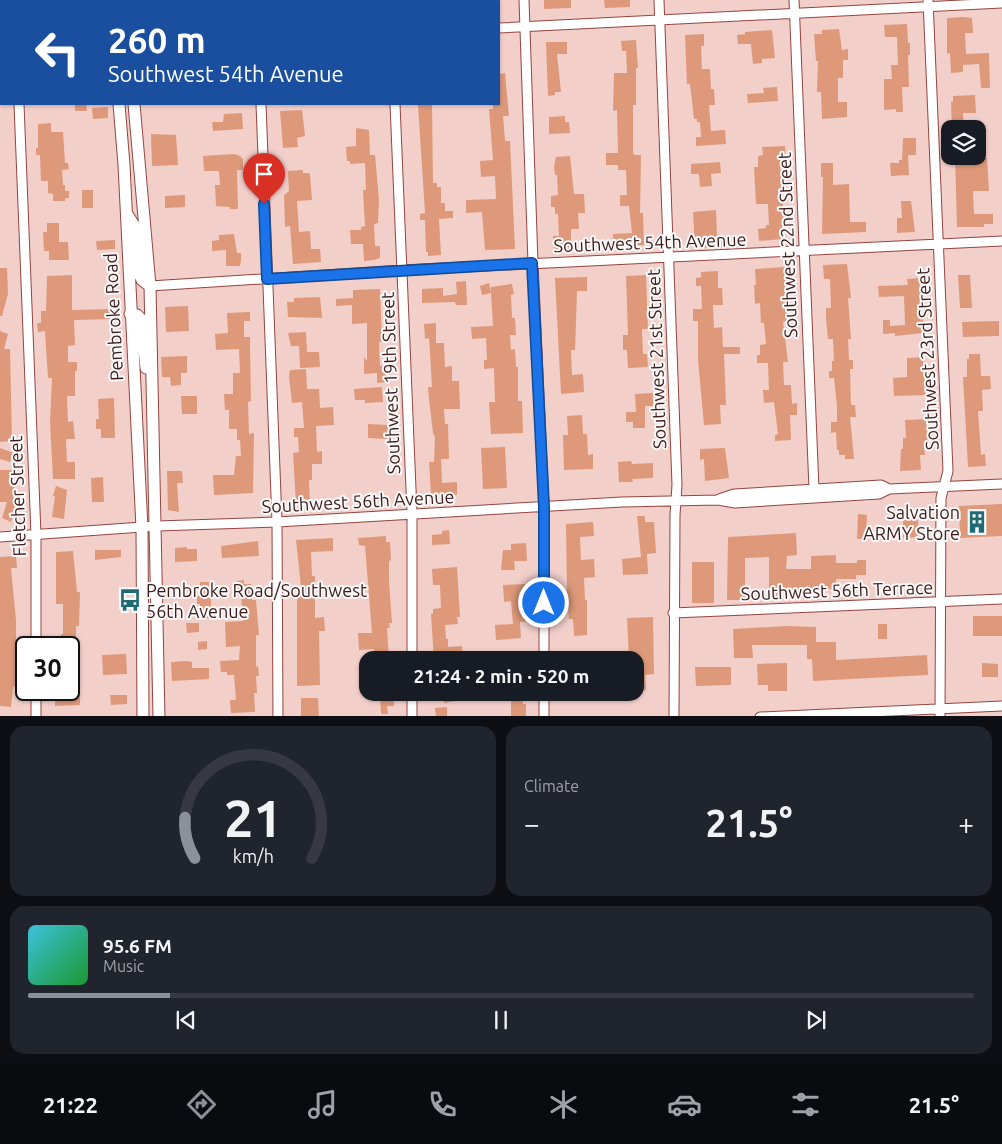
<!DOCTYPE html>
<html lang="en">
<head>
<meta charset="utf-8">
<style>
	:root { --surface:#171b24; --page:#20242c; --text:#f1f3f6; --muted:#9ea1a6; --line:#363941; --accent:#8c9099 }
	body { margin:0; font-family:Ubuntu,sans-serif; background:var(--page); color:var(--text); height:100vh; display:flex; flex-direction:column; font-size:19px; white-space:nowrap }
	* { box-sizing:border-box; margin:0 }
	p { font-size:16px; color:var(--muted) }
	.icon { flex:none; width:28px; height:28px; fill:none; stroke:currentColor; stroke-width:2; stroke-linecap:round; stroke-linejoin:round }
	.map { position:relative; height:716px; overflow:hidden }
	.sheet { display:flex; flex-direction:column; gap:10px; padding:10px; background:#0d0f14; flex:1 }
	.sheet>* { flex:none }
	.hud { position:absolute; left:0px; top:0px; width:500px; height:105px; box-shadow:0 1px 4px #0004; background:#1a4fa0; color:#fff; overflow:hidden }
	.controls { position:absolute; left:941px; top:120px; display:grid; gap:10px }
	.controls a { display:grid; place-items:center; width:45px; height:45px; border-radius:10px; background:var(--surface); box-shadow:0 1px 4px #0004; font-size:25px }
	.speed { position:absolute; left:15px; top:636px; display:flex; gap:10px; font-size:25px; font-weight:700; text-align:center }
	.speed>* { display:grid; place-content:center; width:65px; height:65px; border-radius:50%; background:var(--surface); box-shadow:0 1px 4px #0004; line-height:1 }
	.speed .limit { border:2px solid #111; border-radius:8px; background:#fff; color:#111 }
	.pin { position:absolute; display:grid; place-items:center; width:42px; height:42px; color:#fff; margin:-51px -21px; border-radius:50% 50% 50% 0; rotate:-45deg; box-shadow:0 0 5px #0007 }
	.pin .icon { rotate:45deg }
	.me { position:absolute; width:55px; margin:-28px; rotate:0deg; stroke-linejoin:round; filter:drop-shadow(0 0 4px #0008) }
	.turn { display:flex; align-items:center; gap:18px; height:105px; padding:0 25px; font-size:22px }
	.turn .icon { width:65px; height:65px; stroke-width:2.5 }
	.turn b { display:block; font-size:35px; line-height:42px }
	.big { font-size:38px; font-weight:700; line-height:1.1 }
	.sheet .tile { flex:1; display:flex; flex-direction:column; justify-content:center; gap:8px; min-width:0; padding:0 18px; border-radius:15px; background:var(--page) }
	.sheet .dial { align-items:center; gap:0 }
	.dial svg { height:130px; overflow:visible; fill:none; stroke:var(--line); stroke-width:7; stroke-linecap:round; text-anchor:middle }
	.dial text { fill:var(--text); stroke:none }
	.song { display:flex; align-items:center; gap:15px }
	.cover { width:60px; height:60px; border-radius:8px; background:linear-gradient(135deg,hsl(190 70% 55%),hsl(130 70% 35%)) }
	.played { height:5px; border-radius:2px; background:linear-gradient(90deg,var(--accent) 15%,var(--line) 15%) }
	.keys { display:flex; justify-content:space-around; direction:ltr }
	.heat { display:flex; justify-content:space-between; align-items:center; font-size:28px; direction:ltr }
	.sheet .tiles { flex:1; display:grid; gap:10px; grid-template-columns:1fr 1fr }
	.tile:last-child { grid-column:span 2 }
	.trip { position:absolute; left:359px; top:651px; width:285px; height:50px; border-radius:15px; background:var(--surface); box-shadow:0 1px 4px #0004; font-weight:700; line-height:50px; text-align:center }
	.tab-bar { display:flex; height:80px; justify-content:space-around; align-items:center; background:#090b0e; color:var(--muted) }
	.tab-bar .icon { width:35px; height:35px }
	.tab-bar .active { color:var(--accent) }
	.tab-bar b { font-size:22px; color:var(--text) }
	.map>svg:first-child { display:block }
	.green { fill:#d5a7d6 }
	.building { fill:#dd997a }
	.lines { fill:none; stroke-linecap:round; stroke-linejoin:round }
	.minor-casing { stroke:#924540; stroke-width:11 }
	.major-casing { stroke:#924540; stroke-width:13 }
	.minor { stroke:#fff; stroke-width:9 }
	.major { stroke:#fff; stroke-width:11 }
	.route-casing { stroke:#114b97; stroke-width:12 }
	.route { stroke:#1a73e8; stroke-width:9 }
	.labels { text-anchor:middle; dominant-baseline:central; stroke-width:4; stroke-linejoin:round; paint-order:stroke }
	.street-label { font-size:18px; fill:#3d1b19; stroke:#f9f9f9 }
	.poi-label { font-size:18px; fill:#3d1b19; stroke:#f9f9f9; text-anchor:end }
</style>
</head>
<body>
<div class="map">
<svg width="1002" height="717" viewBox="0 0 1002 717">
	<rect width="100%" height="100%" fill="#f3cfca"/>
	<path class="green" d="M0 0H97V1H1L0 36Z"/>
	<path class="building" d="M544 0H571V8L544 9Z
		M604 0H630V7L605 8Z
		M963 17 972 18 973 33H965L966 54 989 53 990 88H981L979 64 963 65V72L951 73 950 53 947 54V18Z
		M907 24 908 43H910V55H908L909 87H902L903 112H896V109L884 110V79H892L891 65H898L897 37H885L884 25Z
		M839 29 842 50 848 49V60H843V78H838V102H847V117L822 119 821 92H817L818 61H816L814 34H822V30Z
		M772 30 775 58 762 59V63L753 64 751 44H738L737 35 745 34V32Z
		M704 34V46H701L702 69H710L711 89H714L715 105H709L711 131 725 130 726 144 696 146V137H701L700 122H697V119H694L690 84H687L685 35Z
		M636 40 638 68H636V105H633V152L634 155H641L640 213H643L644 245 614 247 613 234 632 233 629 206H620V195H627L626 170H618V165H606V153H618L617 110 613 111 614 73H627L626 51H622L621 41Z
		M546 42H567V54H557L561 92H555V95L548 96Z
		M505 73 509 116H503L505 141H510L515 249 485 250 482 212 466 213V200L496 199 495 176 481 177 480 161 493 160 489 109H493V104H499V74Z
		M777 87 778 101 748 103 747 94 764 93 763 88Z
		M975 95 976 113H963L964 129H952L951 102H953V96Z
		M75 104H86L87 111H75Z
		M432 104 433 183H437V187H441V203H445V211H453V218L439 219 441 255 428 256V252H426L425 220H420V214L425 213 418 105Z
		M108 107V118L93 119 92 108Z
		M302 110 305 136 297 138 298 147 283 148 280 111Z
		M242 113 243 129 213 131 212 122H223L224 114Z
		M565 116V122H569L570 133 549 134V117Z
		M51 123V132H63L65 163H68L69 169 62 170 63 185H65V191H69V198H65V201H53V194L48 193V181H41L40 155H36V148H38V124Z
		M356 128 369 130 370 155H375L379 200 378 223 374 224 375 246H380V258L374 260 364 261 363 244H351L350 230H361V227L365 226 363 190H366L365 163 350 164V161H347L346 147 356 146Z
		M151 134 176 135 178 165 152 166Z
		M903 138H916V155H908L909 175 891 176 890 163H899V160H902Z
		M785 146 786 162H780L784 222H782L783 239 759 241 758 229 766 228V225H769L768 204H756L754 167H758V156L763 155 762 147Z
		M234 154 240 156 243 159V170H237L238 209H230V207L216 206 215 185H220L219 171H204L203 156Z
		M570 156 574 194H584L585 213H578L579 229H571V247L554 251 553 236H559L558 214H555V207H551V196L558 195 557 175H555L554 167 556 157Z
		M955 156 987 158 989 191H973L974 214H993V224H984V227H957Z
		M720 162 721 173 711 174 712 186 700 187 699 174H691V164Z
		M821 163H833V185L849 184 850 222H866V232L822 234 823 177H821Z
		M303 170V173H309L310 175 312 200 297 201 299 232 310 231 311 249H320L321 262 293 264 290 226 285 227 284 195 289 191 288 171Z
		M82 190H93V208H82Z
		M185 195V207L165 208V196Z
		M901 201H911L915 232 897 233V218H902Z
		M716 210 717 236H726V247L695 248 693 212Z
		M47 223H59V242H68L69 260H49V251H44L43 232H47Z
		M234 234 237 253H241V260L240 266H226V250L212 251V241L219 240V235Z
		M115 240V249L97 250 96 241Z
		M847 264 851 298H848L851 339H848L849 360H853V369H850L851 405H855L856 417H850L854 459H845V455H839V450H837L836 432 831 433V422H837V406L834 378H829V371H832V361H834L833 339H828L826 319V308H831L830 279H824L823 265Z
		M785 267 787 321 783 322 788 362H783L784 385H791L792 404 797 403V415H790L791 440 775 441V435L778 434 774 402 764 403 763 390H769L768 363H757V355H760V345L766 344 764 323H761L760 303 755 304 754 285H756L755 269Z
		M0 268H7L8 294 2 316H0Z
		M718 271V288H722L723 305H713L714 328 722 327 723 347H740V354H724L726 405H720L721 424 704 425 698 360V321H693V309H702L701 286H696V278L701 277V272Z
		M72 275V310L112 309V319L74 320 75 345 68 346V362H77V371H75V396H67L68 422 73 421 75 439H66L67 462H75V479H53L50 422 52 378H48L45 331 38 332 37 323H41V311H46L47 276Z
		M646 275 648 329H642L643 354H647L648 367 628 368 627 350H623V335H628L626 276Z
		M958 275H970L972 308H960Z
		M587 277V291H577L575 350H571L572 375 583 374 584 392 561 394 555 278Z
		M919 278 924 333 895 336V333L883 334V320H890V326L905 325 904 296 879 297 878 286 908 285 907 279Z
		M466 281 467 305H456L455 302 422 303V289L443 288V296L457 294 456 282Z
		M489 283 491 292V287L512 284 514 294 511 295 512 318H515L516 335H510L511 350 515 349 516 367H518V401H522L523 433 491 434 489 402H495L494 368 484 369V360H487L486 338 472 339 471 327 493 326 491 293 482 295 480 286Z
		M380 289 382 342H379L380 366H382V372H386V382L377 383V373L364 374V357L367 361V323L352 324V305L336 306V299L353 298V290Z
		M320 297 322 318 288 317 287 302H294V298Z
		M188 306 189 331 166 332 165 307Z
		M250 312V321H244V337H250V348L251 401 248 402 249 434 254 433 253 493 214 495 213 475H234L236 456H241L240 440H237V429H229V410H225L224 394H233V373H240L239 349 216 350 215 334 228 333 227 313Z
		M999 321V336L963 337 962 322Z
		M436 323V343H444L445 367 452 366V381H459L460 409H444L445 424H448L449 459H441L442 483 457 482V495L431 494 429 462H434L435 437 433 433 429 399 428 387H432L430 352 429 338 425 339 424 324Z
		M0 331 8 334 4 349H10L12 441 0 442Z
		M306 332 307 352H319L320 367 300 368 299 346H291L288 333Z
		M969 354H980L981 376H990L991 389 982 390 983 411H978L981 455 985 454 986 466 968 467 963 377H967V359H969Z
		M187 356V373H181V385L171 386 170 377H162L161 357Z
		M923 357 926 395 894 396 893 378 907 377V358Z
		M306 369 307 389H319L320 408 333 407 334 425 316 426 317 452 322 451V464H312V480H309L310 504H296L293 453 299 452 298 437H294V428H304L302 402 292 403 289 377 290 370Z
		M382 387 383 402 365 403V400H355L354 389Z
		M653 393V406H645V428H633V422H626V412H636L635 394Z
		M181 396H197V414H182Z
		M114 398 115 438H101V429H96V419H99L98 399Z
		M582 415 583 434H587L588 455 593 454V469L564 470 563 435H568L567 416Z
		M926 419 928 446 924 447 925 455H920L921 470 900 471 901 449H903V438H906L905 420Z
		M368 424 389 425V439L368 438Z
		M505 447 507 488 483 489 481 448Z
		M0 448 14 453 10 462 0 459Z
		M725 448 729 478 705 481 704 459 700 460V449Z
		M631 461 632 464 653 463V478L632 479 633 482H619L618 462Z
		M0 470H13L16 509 11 522 2 518 7 502H0Z
		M167 471H182L183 483H177L179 512 168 510Z
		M103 477 104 502H92L91 478Z
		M56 486 67 490 64 519 52 517 55 496H53Z
		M1002 504V536L960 538 959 506Z
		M858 514 867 515 866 539H857Z
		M637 516H645V522H654L656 553 647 554 648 574 623 575 622 559 641 557Z
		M903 520H918V537L903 538Z
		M593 522 594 536 580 537 581 560 594 559 595 577 584 578 585 600H587V635L574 636 573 619H569L567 593 566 524Z
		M449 530 450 544 432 545V535L442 534V531Z
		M796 533 797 555 787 556 786 569H811V556L836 555V563H857V560H866V575H856V579H836V589L811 590V593H783V598H769V557L745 558V600H727L728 537Z
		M386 536V542H390L391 560 389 561V581L392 623H389L390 628H387L389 660H373L374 649 359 650 358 633H372L365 546 359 545 358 538Z
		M333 538V551L311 552 312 576H315V618L324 617 325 631H319L320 685 297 686V597L302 596 296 540Z
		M258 541 259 556 222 558 221 546Z
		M526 543 527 561H514L515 570H501L503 550H511V544Z
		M187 547V549H197V561L175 562V548Z
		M95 550H121V557L95 560Z
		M73 551 77 592H80L79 626H76V646L61 647V634H63V604H56V552Z
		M16 556 17 568H11L16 620V685L13 687 11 707 0 706V557Z
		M692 562H714V603H692Z
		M457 567 460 617H457L458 624 445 625 446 639H448V647L462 646 463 660H434L431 614H433V609L441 608 440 585H433L432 569Z
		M244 580V584H251L252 600H256L259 635H256V667L258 666 259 676H256L257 693H254L255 712 231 713 230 700H236L234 675H227V672H221L220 661 239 660 240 646 226 647 225 622 243 621 241 596H237V581Z
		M200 582H211V618H200V604H197V596H200Z
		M525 584 529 621 520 622 521 638 496 640 495 625 513 624 511 601 504 602 503 585Z
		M973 616H1002V636H973Z
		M653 617 654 674 645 675 646 690 635 691V660H629L627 618Z
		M186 623H199V632L187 633Z
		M878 624H887V639H878Z
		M787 626 816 627V642H836V660L927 655 928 675 813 681 812 659H807V645H752L753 658H734L733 629Z
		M207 641V649L198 650V642Z
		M126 654 127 674 103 675 102 655Z
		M187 661 192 662V668H209V679L172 681 171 662Z
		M787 663V691H768V685H758L757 664Z
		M982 663 998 664V677H982Z
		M695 667H731V685L696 686Z
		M80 668V705L55 706V690H69V669Z
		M444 692H465V699L444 703Z
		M502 692H522L523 704H526V716H511V700L503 701Z
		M380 693H390V699H394V706H387L388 714H381Z
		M110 695H127V704L111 705Z
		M301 698H318L319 717H301Z
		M447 707V717H436L435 708Z"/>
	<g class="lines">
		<defs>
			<path id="minor" d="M257 0V1
				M390 0V1
				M524 0 533 263 544 507V660
				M659 0 677 485 675 515 674 717
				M794 0 814 489
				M928 0 948 471 941 498 940 717
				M499 28 1002 3
				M0 47H1
				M19 104 36 535V648
				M261 104 277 522 278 717
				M395 104 412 513V660
				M150 286 402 270 1002 241
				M719 499 734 494 881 485 889 489
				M0 537 157 526 277 522 622 502 718 500 735 503 879 494 889 489 1002 484
				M673 613 1002 599
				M36 690V717
				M412 717V692
				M544 717V692
				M760 717 1002 706"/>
			<path id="major" d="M111 0V1
				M125 0V1
				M119 104 124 165 142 528 143 717
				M134 104 150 286 159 717
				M127 214 135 227 139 273 142 280 150 286
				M130 314 137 315 141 319 146 368"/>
		</defs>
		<use href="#minor" class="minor-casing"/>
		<use href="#major" class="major-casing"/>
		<use href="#minor" class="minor"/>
		<use href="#major" class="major"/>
	</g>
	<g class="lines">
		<defs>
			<path id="route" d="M264 204 267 279 532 263 544 507V603"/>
		</defs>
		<use href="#route" class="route-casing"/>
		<use href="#route" class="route"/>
	</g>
	<defs>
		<symbol id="building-bare" viewBox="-9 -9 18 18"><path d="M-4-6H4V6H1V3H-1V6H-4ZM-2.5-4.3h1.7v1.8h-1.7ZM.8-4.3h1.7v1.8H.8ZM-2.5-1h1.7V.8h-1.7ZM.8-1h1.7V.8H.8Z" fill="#206b73" stroke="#f9f9f9" stroke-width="2.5" paint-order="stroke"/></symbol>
		<symbol id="bus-bare" viewBox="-9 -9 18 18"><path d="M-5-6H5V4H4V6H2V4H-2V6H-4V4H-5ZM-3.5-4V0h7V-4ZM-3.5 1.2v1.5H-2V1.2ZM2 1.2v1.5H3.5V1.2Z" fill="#206b73" stroke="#f9f9f9" stroke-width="2.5" paint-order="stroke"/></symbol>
	</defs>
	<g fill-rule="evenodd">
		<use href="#building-bare" x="961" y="506" width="32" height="32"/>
		<use href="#bus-bare" x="114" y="584" width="32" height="32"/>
	</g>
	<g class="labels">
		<g class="street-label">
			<text transform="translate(650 242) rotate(-2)">Southwest 54th Avenue</text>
			<text transform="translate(787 245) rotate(-92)">Southwest 22nd Street</text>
			<text transform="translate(113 317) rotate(-93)">Pembroke Road</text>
			<text transform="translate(656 359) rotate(-92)">Southwest 21st Street</text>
			<text transform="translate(927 359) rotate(-93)">Southwest 23rd Street</text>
			<text transform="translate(390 383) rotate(-92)">Southwest 19th Street</text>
			<text transform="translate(17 496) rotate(-92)">Fletcher Street</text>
			<text transform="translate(358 501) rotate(-3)">Southwest 56th Avenue</text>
			<text transform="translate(837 590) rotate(-2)">Southwest 56th Terrace</text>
		</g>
		<g class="poi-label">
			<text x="960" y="512">Salvation<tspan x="960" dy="21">ARMY Store</tspan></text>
			<text x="146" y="590" text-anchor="start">Pembroke Road/Southwest<tspan x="146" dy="21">56th Avenue</tspan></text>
		</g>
	</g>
</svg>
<div class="controls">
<a><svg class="icon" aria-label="layers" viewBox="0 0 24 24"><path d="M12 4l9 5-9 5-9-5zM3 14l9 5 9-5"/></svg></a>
</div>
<div class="speed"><div class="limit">30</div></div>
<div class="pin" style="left:264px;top:204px;background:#d93025"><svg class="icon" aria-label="arrive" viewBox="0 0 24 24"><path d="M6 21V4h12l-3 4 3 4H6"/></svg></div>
<svg class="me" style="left:544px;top:603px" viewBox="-20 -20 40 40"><circle r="17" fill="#1a73e8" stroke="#fff" stroke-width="3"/><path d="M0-11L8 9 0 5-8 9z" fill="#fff"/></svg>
<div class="trip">21:24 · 2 min · 520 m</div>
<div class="hud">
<div class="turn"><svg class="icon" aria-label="left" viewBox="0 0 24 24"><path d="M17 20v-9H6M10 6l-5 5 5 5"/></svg><div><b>260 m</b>Southwest 54th Avenue</div></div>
</div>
</div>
<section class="sheet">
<div class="tiles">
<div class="tile dial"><svg viewBox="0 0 100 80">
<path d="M14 69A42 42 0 1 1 86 69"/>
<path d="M14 69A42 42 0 0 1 8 44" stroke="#8c9099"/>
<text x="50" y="56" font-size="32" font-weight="700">21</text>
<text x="50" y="72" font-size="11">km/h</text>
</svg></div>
<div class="tile"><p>Climate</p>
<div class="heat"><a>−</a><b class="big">21.5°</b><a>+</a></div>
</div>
<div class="tile">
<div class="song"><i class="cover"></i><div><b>95.6 FM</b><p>Music</p></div></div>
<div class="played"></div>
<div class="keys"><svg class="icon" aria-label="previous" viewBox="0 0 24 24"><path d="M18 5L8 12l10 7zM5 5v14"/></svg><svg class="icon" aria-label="pause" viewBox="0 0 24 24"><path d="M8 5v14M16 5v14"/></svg><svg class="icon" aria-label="next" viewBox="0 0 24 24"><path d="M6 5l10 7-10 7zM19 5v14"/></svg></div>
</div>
</div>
</section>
<nav class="tab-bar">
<b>21:22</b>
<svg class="icon active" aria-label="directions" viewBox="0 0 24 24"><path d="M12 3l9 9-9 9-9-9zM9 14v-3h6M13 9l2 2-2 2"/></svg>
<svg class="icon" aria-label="music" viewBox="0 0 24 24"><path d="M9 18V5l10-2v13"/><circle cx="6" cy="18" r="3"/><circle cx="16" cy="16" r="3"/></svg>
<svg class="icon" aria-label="phone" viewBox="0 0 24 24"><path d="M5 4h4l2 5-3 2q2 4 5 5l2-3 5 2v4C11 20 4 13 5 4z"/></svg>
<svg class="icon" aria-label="climate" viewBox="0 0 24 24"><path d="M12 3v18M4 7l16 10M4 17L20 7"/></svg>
<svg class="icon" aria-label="car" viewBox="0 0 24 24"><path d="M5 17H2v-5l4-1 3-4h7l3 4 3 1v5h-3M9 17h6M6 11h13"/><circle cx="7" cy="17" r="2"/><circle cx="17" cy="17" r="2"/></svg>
<svg class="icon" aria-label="filters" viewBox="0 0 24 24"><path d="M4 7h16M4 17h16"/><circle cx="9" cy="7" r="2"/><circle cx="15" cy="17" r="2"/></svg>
<b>21.5°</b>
</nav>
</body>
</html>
